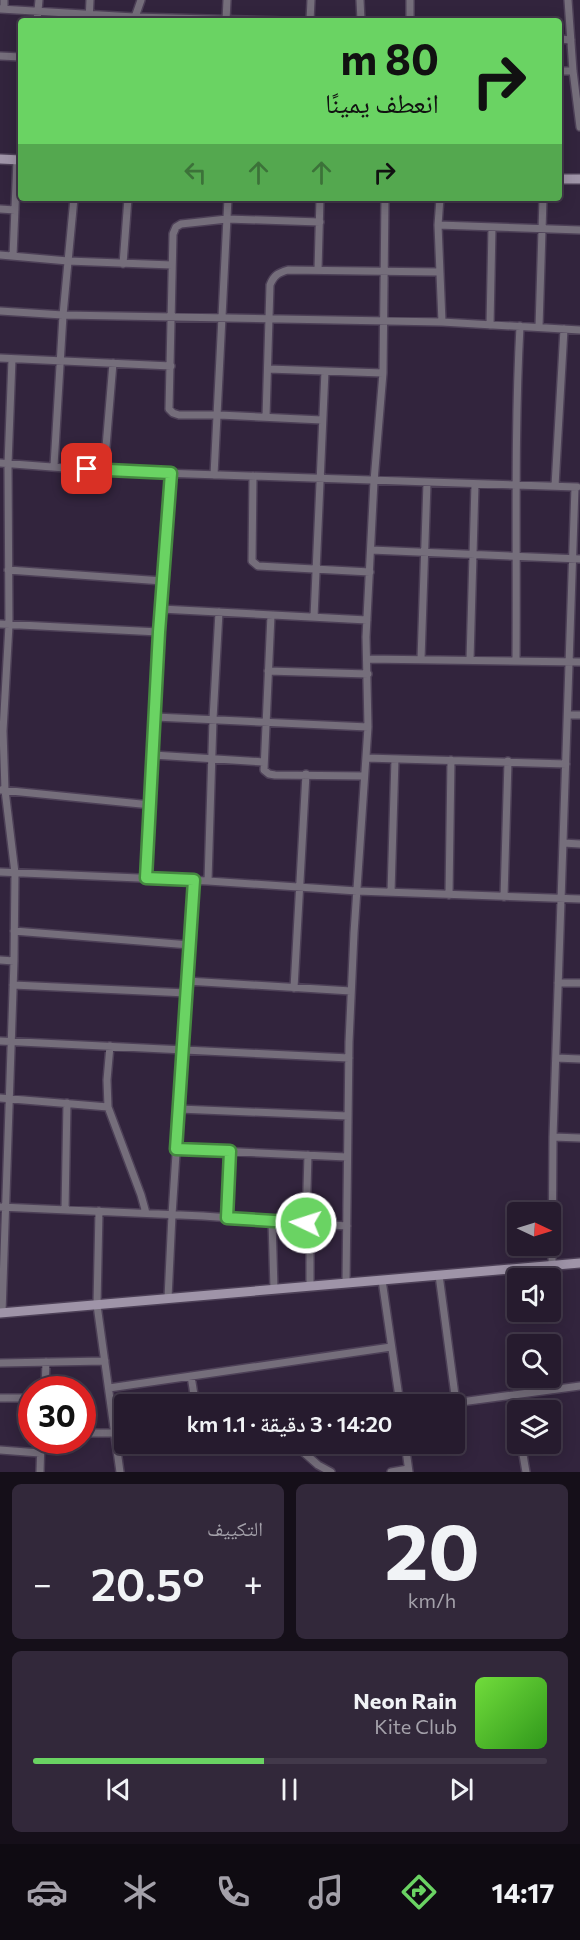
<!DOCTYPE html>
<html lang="ar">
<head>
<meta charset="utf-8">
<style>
	:root { --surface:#261b2e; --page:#32283a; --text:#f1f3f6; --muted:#a4a1aa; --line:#42394a; --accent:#6ad363 }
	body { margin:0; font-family:Commissioner,"Noto Naskh Arabic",sans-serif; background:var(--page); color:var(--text); direction:rtl; height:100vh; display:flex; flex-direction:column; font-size:22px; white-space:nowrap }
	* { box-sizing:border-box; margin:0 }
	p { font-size:20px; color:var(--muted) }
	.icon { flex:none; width:33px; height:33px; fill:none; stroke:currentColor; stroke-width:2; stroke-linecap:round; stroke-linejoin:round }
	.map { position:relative; height:1472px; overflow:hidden; direction:ltr }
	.panel { display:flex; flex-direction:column; gap:12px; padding:12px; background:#150f19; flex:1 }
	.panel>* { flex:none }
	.guide { position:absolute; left:18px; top:18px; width:544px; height:183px; border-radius:6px; box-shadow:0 3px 15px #0003,0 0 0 2px var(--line); direction:rtl; background:#6ad363; color:#111; overflow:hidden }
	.needle { width:39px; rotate:94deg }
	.fabs { position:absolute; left:507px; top:1202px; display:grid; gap:12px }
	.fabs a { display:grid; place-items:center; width:54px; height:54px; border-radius:6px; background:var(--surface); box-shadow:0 3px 15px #0003,0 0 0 2px var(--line); font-size:30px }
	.speed { position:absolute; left:18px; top:1376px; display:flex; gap:12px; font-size:30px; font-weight:700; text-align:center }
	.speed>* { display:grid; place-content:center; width:78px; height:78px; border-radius:50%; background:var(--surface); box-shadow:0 3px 15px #0003,0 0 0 2px var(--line); line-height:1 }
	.speed .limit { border:9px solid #d22; background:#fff; color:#111 }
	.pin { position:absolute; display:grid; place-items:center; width:51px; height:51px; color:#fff; margin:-26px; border-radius:12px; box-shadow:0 3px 9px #0006 }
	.me { position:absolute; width:66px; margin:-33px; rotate:274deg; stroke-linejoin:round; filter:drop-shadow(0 0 4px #0008) }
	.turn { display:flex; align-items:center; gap:21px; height:126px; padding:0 24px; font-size:27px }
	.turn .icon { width:78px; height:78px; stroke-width:2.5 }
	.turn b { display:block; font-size:42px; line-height:51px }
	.lanes { display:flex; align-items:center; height:57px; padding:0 24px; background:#0003; justify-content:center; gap:30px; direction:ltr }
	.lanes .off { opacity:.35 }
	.big { font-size:45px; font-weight:600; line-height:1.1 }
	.panel .card { flex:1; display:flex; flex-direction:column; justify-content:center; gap:9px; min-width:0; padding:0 21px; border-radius:9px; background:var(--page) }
	.panel .dial { align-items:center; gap:0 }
	.dial b { font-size:78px; line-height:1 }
	.song { display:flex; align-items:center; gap:18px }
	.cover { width:72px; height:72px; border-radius:9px; background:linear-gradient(135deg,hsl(100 70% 55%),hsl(110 70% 35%)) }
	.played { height:6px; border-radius:3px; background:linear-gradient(90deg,var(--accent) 45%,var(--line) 45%) }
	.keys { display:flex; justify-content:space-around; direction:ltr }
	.heat { display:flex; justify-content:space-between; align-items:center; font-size:33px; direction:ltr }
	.panel .tiles { flex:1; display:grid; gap:12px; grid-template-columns:1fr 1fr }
	.card:last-child { grid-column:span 2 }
	.trip { position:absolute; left:114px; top:1394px; width:351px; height:60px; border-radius:6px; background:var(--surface); box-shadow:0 3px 15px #0003,0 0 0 2px var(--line); font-weight:600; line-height:60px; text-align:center; direction:rtl }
	.tabs { display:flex; height:96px; justify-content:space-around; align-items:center; background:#0f0b12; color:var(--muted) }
	.tabs .icon { width:42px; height:42px }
	.tabs .active { color:var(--accent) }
	.tabs b { font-size:27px; color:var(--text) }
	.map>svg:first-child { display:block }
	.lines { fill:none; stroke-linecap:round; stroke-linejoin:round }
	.street-casing { stroke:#4d4057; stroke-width:10 }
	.secondary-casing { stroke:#4d4057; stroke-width:12 }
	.street { stroke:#756e7b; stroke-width:7 }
	.secondary { stroke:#9f94a8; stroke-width:9 }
	.route-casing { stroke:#458940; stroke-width:15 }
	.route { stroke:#6ad363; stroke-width:10 }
</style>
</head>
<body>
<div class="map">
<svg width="580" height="1472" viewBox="0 0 580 1472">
	<rect width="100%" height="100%" fill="#32243d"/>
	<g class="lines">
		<defs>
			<path id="street" d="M360 0 361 21
				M568 0 573 71 580 127
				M0 9 134 17 282 21
				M4 9V0
				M134 20 141 0
				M37 21 39 0
				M89 21 90 0
				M226 21 227 0
				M310 21 311 0
				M410 21V0
				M560 39 571 40
				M0 56 21 57
				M560 71H573
				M440 198 438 225 442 322
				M0 209 15 210
				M320 222 227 219 181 224 176 227 173 234 169 409 173 413 179 415H219L322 420
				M438 225 580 230
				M0 255 68 261 172 265
				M13 256 17 160
				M123 264 128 198
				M318 270 320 198
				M0 311 63 315 442 322 580 330
				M490 325 492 227
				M539 327 543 198
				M0 358 171 366
				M268 369 383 373
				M266 417 270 285C274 275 278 273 288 270L439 272
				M0 463 104 471 577 487
				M54 466 63 315 74 198
				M104 471 113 363
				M214 475 228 198
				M253 476 252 561 258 566 370 572
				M555 486 564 329
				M371 550 580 559
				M8 570 163 581
				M161 609 367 620
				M271 615 264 770 269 774 275 775 364 776
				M314 617 325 371
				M0 624 159 632
				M367 659 580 662
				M421 659 427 483
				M470 660 475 484
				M516 660C517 549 514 438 520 326
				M268 671 368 674
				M568 715H580
				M155 717 368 727
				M153 755 264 762
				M366 758 566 764
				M1 790 151 805
				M563 843 580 844
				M0 872 208 881 357 891 580 899
				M146 878 159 632 171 473
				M208 881 213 719 219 612
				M391 892 395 759
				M449 895 451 760
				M504 897 508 761
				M14 931 190 945
				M0 960 14 961
				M187 981 351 991
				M558 983H580
				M13 985 187 993
				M294 988 306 774
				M0 1041 349 1058
				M110 1046 107 1080 108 1107 141 1195 146 1213
				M556 1058 580 1059
				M0 1098 108 1107
				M179 1109 348 1116
				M553 1137 580 1138
				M176 1149 347 1157
				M0 1207 203 1216 347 1226
				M65 1210 67 1103
				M99 1211 97 1305 120 1472
				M227 1218 230 1151
				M272 1221 274 1289
				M306 1223 308 1155
				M310 1224V1286
				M552 1265 553 1137 575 487
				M439 1275 456 1403
				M382 1280 400 1404
				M346 1283 349 1042 354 933 368 727 366 637 374 481 383 373 385 198
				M168 1298 172 1215 194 880
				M2 1313 14 961 15 873 5 790 3 731 9 625 8 464 12 359
				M0 1363 105 1361
				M191 1376 194 1395 197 1399H217L236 1404
				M109 1388 391 1347
				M45 1389 46 1362
				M514 1395 518 1418
				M0 1398H32
				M446 1404 580 1386
				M82 1433H115
				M293 1443 318 1465 331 1472
				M405 1443 409 1472
				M521 1443 526 1472
				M0 1450 40 1453
				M40 1472 41 1440
				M391 1472 408 1469"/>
			<path id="secondary" d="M0 159 21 160
				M560 179H580
				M0 1313 580 1263"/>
		</defs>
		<use href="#street" class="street-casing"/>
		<use href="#secondary" class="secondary-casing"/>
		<use href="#street" class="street"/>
		<use href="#secondary" class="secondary"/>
	</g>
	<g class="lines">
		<defs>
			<path id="route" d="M87 469 171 473 159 632 146 878 194 880 176 1149 230 1151 227 1218 306 1223"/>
		</defs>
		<use href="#route" class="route-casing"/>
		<use href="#route" class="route"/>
	</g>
</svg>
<div class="fabs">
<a><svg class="needle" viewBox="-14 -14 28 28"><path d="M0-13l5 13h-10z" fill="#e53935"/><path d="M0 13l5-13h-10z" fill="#a4a1aa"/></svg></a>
<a><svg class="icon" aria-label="sound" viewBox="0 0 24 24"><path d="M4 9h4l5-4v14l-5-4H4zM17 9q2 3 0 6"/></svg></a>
<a><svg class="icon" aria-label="search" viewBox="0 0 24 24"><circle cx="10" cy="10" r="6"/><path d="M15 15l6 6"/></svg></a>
<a><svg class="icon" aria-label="layers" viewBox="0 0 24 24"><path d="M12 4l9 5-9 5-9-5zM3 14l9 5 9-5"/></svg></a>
</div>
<div class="speed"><div class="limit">30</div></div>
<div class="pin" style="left:87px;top:469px;background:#d93025"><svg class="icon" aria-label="arrive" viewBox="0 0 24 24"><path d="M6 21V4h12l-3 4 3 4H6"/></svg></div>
<svg class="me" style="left:306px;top:1223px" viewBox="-20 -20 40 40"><circle r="17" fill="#6ad363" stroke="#fff" stroke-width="3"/><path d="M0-11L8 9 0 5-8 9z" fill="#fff"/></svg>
<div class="trip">14:20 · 3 دقيقة · 1.1 km</div>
<div class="guide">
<div class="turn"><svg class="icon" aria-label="right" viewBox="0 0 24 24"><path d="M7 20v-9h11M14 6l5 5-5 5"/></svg><div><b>80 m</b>انعطف يمينًا</div></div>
<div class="lanes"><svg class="icon off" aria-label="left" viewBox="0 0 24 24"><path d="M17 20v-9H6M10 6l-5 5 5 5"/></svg><svg class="icon off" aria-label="ahead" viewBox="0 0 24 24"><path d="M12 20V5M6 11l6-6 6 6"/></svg><svg class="icon off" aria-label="ahead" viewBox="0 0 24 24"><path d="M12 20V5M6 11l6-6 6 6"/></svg><svg class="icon" aria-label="right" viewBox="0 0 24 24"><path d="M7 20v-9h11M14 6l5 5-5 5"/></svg></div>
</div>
</div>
<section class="panel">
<div class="tiles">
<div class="card dial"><b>20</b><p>km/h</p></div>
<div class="card"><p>التكييف</p>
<div class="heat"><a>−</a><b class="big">20.5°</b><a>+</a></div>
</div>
<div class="card">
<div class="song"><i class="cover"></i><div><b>Neon Rain</b><p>Kite Club</p></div></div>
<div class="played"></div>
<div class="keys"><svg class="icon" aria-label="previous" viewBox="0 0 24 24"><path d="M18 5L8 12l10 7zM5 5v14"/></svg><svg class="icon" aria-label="pause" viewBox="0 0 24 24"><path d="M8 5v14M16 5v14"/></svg><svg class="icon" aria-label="next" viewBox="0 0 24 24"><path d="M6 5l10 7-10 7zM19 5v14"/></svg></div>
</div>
</div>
</section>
<nav class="tabs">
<b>14:17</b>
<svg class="icon active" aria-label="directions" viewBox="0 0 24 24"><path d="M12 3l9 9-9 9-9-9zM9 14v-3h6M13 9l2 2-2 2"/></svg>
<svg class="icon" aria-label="music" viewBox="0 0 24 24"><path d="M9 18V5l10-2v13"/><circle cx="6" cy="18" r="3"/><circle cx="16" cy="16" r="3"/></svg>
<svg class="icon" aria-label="phone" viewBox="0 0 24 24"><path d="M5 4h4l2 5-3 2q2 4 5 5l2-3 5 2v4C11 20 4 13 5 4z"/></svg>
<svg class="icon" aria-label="climate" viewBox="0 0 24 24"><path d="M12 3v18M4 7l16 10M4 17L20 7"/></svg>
<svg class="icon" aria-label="car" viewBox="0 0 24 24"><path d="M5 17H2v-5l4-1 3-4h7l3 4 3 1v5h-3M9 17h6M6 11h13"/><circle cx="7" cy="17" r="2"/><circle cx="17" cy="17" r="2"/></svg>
</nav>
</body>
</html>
